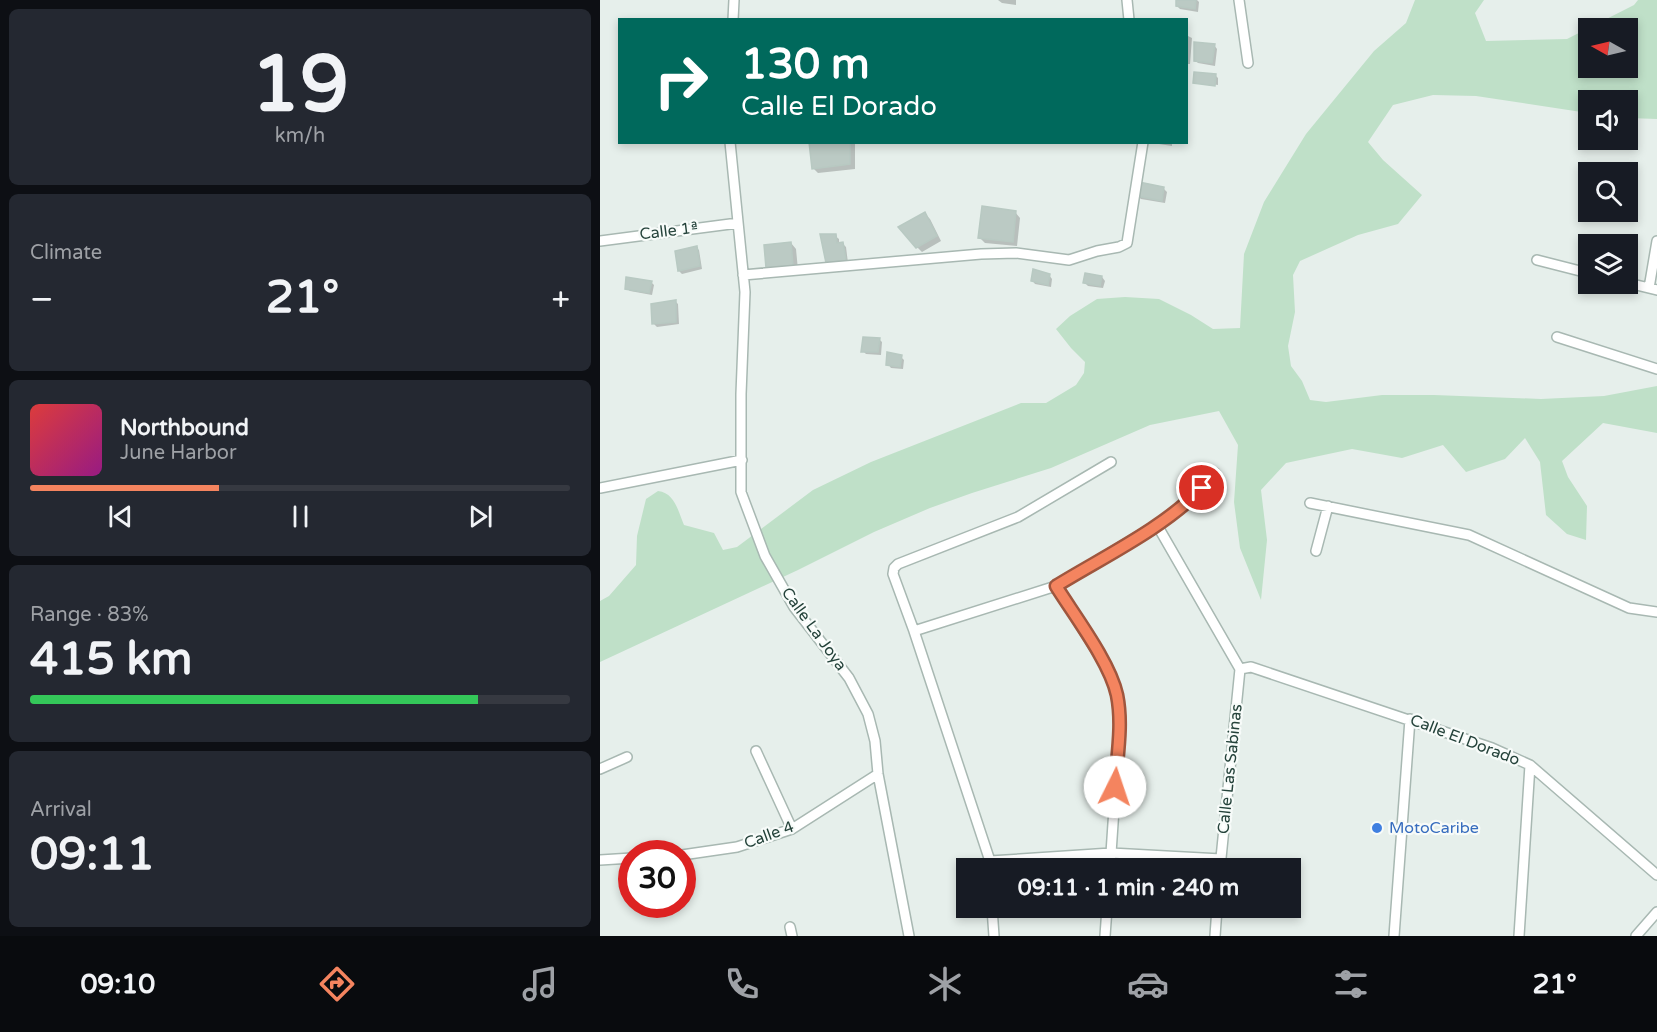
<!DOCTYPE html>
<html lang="en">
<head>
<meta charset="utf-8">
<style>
	:root { --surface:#171b24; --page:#242831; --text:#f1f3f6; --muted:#9ea1a6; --line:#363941; --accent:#f4845f }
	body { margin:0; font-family:"Varela Round",sans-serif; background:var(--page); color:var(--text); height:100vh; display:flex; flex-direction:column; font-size:22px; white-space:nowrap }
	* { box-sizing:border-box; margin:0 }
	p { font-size:20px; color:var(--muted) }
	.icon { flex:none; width:33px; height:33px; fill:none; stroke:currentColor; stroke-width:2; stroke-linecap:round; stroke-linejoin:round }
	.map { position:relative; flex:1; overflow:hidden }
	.drawer { display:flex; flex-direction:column; gap:9px; padding:9px; background:#0d0f14; width:600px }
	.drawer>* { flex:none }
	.top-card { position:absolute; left:18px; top:18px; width:570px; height:126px; border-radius:0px; box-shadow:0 3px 9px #0003; background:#00695c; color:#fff; overflow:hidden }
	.needle { width:39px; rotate:278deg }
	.controls { position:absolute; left:978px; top:18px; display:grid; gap:12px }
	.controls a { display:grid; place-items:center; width:60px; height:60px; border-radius:0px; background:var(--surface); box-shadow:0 3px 9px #0003; font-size:30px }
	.speed { position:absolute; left:18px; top:840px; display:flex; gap:12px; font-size:30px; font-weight:700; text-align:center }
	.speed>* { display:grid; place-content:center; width:78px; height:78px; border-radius:50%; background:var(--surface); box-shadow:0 3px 9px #0003; line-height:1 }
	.speed .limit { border:9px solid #d22; background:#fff; color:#111 }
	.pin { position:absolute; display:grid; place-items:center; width:51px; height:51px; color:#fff; margin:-26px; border:3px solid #fff; border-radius:50%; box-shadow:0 2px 6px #0007 }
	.me { position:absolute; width:66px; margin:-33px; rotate:4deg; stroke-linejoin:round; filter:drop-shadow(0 0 4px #0008) }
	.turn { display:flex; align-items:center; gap:21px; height:126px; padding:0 24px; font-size:27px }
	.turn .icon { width:78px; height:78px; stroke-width:2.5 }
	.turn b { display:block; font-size:42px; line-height:51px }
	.big { font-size:45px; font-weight:700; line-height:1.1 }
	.drawer .widget { flex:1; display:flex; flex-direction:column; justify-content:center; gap:9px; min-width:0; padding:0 21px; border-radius:9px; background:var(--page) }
	.drawer .dial { align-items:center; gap:0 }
	.dial b { font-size:78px; line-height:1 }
	.song { display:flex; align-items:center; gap:18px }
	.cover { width:72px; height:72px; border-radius:9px; background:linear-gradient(135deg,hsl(0 70% 55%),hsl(310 70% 35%)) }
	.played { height:6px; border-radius:3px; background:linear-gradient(90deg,var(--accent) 35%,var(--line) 35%) }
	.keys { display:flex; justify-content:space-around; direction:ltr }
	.heat { display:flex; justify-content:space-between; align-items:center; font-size:33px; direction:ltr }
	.charge { height:9px; border-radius:4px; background:linear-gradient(90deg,#34c759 83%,var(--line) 0) }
	.trip { position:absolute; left:356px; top:858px; width:345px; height:60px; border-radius:0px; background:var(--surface); box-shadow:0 3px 9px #0003; font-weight:700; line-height:60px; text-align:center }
	.menu { display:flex; height:96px; justify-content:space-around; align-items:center; background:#090b0e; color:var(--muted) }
	.menu .icon { width:42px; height:42px }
	.menu .selected { color:var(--accent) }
	.menu b { font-size:27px; color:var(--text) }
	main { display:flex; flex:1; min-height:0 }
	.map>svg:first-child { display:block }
	.green { fill:#bfe0c8; fill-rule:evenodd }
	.shadow { fill:#0003 }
	.building { fill:#bbcac4; stroke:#b8c9c2; stroke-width:1.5 }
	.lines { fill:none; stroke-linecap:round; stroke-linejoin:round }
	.minor-casing { stroke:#a8b8b2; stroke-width:12 }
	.minor { stroke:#fff; stroke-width:9 }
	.route-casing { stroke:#9f563e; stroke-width:15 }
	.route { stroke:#f4845f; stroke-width:10 }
	.shop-dot { fill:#3f7fe0; stroke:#f7fbf9; stroke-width:2 }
	.labels { text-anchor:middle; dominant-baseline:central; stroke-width:4.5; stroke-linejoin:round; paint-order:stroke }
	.street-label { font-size:16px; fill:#24423a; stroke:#f7fbf9 }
	.shop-label { font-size:16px; fill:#366cbe; stroke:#f7fbf9; text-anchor:start }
</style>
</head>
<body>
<main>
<section class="drawer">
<div class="widget dial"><b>19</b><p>km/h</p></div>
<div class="widget"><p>Climate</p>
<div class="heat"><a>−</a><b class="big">21°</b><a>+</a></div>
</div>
<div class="widget">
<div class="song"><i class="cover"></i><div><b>Northbound</b><p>June Harbor</p></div></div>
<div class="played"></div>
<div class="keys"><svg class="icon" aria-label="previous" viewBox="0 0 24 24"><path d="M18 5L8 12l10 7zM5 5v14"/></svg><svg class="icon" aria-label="pause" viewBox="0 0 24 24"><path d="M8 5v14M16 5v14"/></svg><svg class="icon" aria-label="next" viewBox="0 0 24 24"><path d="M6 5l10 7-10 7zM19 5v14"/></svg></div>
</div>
<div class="widget"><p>Range · 83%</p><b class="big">415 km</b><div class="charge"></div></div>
<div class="widget"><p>Arrival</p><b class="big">09:11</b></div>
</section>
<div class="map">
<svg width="1057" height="936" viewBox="0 0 1057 936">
	<rect width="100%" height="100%" fill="#e6efeb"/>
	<path class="green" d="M815 0H884L875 13 886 41 967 39 1034 5 1038 0H1057V119L1028 118V100H988V113L876 96 833 95 793 105 768 142 783 160 822 195 798 224 758 235 700 261 693 275 695 312 688 346 691 366 702 381 710 400 726 402 782 395H834L941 399 1004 396 1057 386V433L1003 423 962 461 968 477 987 506 986 540 967 534 946 515 940 462 925 438 905 459 866 472 843 445 802 458 752 449 686 463 661 490 667 540 661 600 640 548 634 502 638 445 619 411 550 425 451 468 372 493 330 508 274 532 198 570 0 662V601L9 596 36 565 37 536 46 499 58 491C75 493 78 511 84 525L114 533 123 550 137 547 213 490 271 462 421 403H446L476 385 484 373 485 362 471 348 456 329 470 316 497 299 525 297 559 299 591 315 613 329 640 328 644 254 664 202 706 134 774 51 806 23ZM988 28H1028V68H988Z"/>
	<path class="shadow" d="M398 0H416V5L402 3Z
		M578 0H597L599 2 598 12 580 9 577 6Z
		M586 35 592 38 590 64H586Z
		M614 45 617 49 615 66 598 63 595 60Z
		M596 73 615 75 618 78V85L596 82V84Z
		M212 142H255V169L218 173 213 168Z
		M557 142H572V146L559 144Z
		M564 189 567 192 565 203 541 199 538 196Z
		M415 212 420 218 417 246 385 243 379 237Z
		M325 214 330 219 341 241 322 252 317 247Z
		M235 236 239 239V244H243L246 247 248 263 231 265 228 262Z
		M191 243 196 249 198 270 173 273 167 268Z
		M96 247 99 250 102 269 82 274 79 271Z
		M449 275 452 279 451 287 435 284 432 280Z
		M502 277 505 281 503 288 488 286 485 283Z
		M51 282 54 285 52 295 30 291 26 288Z
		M75 301 78 304 79 324 57 327 54 324Z
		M279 339 282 342 281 355 266 354 263 351Z
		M301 357 304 360 303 369 291 368 288 364Z"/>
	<path class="building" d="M576 0H596L595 9 576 6Z
		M594 42 615 44 612 63 594 61Z
		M594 72 616 74 615 86 593 83Z
		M209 142H250V164L212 169Z
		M539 182 564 187 562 201 537 196Z
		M382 206 416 211 413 242 378 238Z
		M325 212 337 236 316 248 298 227Z
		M220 234H236L237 243 243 242 246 260 226 263Z
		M191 242 193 266 166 268 164 245Z
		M97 246 100 266 78 271 75 251Z
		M433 269 450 274 448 285 431 281Z
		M485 273 502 276 500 286 483 283Z
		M26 277 52 281 49 293 25 289Z
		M76 300V322L52 324 51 304Z
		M263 337 280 338 278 352H261Z
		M287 352 302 355 300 367 286 365Z"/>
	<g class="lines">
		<defs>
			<path id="minor" d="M527 0 529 20
				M639 0 648 63
				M133 20 134 0
				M130 142 145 292 141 394V492L165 556 194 607 249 678 268 714 275 741 278 774 309 936
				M0 241 138 223
				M937 260 988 273
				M143 275 381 254 416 253 469 260 497 251 519 247 527 243 543 142
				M1028 283 1057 290
				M1049 288 1057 241
				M957 337 1057 369
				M0 488 142 460
				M710 503 869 535 1029 608 1057 612
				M557 525 640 669
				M716 551 728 506
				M456 586 504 663 517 692 520 720 510 868
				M314 631 456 586 557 525 588 502 615 473
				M640 669 651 667 892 748 930 765 1057 875
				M156 751 192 829
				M0 769 27 757
				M82 855 137 847 192 829 278 774
				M0 860 32 858
				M390 861 511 853 621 859
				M391 868 390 861 314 631 293 574 294 568 298 564 418 517 511 462
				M620 868 640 669
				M392 908 394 936
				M190 927 192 936
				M505 936 507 908
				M615 936 617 908
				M794 936 810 719
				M919 936 930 765
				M1036 936 1057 912"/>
		</defs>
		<use href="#minor" class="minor-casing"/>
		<use href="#minor" class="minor"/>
	</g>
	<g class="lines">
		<defs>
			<path id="route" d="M515 787C517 756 523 725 517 695 510 662 474 615 456 586 503 557 564 528 602 488"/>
		</defs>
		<use href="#route" class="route-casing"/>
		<use href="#route" class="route"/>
	</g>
	<circle class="shop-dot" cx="777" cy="828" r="6"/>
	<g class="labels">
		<g class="street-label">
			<text transform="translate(69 231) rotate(-7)">Calle 1ª</text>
			<text transform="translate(214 629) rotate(54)">Calle La Joya</text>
			<text transform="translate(865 740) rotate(21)">Calle El Dorado</text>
			<text transform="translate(630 769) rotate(-84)">Calle Las Sabinas</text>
			<text transform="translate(169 835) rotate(-20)">Calle 4</text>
		</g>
		<g class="shop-label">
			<text x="789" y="828">MotoCaribe</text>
		</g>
	</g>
</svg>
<div class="controls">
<a><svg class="needle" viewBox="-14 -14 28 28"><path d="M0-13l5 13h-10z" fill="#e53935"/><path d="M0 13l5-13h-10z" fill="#9ea1a6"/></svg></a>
<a><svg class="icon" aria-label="sound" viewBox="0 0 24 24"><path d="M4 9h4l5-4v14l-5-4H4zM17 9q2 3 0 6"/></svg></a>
<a><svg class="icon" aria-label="search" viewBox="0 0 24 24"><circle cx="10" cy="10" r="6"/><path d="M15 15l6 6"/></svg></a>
<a><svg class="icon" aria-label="layers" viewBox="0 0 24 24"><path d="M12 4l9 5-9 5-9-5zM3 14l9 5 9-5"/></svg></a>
</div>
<div class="speed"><div class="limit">30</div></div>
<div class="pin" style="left:602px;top:488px;background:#d93025"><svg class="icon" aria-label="arrive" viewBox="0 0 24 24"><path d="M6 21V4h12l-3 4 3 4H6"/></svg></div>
<svg class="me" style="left:515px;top:787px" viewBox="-20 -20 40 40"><circle r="19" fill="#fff"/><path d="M0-13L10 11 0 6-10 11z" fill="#f4845f"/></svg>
<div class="trip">09:11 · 1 min · 240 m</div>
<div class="top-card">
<div class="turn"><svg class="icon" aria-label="right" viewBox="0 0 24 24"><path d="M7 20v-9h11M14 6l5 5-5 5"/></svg><div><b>130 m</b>Calle El Dorado</div></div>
</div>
</div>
</main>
<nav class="menu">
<b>09:10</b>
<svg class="icon selected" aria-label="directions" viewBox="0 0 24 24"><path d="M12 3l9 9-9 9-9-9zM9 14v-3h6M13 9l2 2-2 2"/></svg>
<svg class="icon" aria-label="music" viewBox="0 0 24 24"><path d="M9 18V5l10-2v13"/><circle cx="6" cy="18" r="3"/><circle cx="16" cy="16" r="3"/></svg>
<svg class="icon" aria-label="phone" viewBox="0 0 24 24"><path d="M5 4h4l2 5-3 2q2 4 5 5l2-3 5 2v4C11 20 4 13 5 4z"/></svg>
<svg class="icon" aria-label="climate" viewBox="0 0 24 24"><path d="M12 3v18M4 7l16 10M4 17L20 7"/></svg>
<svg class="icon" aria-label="car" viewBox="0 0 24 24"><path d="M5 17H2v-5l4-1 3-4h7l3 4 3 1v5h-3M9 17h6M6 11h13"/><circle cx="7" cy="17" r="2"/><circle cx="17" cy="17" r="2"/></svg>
<svg class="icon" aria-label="filters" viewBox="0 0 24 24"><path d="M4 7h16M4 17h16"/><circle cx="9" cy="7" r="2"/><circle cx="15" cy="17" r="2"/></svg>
<b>21°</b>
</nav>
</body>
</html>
